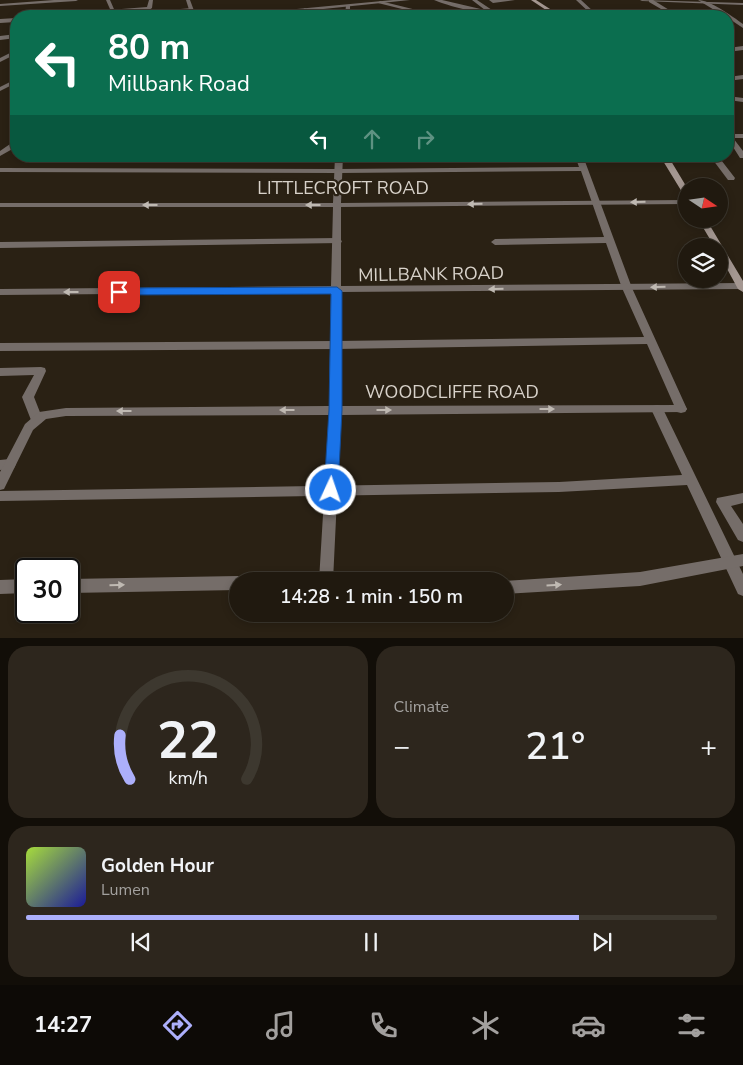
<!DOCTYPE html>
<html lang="en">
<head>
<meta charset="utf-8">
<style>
	:root { --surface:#20190f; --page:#2d261d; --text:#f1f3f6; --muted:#a2a09e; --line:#3d382f; --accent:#acaffb }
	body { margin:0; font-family:"Nunito Sans",sans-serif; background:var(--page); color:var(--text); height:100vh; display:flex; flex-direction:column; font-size:19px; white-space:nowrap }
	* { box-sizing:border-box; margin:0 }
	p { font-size:16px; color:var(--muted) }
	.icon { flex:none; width:28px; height:28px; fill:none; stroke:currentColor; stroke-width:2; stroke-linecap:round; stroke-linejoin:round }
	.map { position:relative; height:638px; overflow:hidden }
	.details { display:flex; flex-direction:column; gap:8px; padding:8px; background:#120e08; flex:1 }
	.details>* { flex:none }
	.guide { position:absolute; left:10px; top:10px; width:724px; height:152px; border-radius:20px; box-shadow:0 2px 8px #0003,0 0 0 1px var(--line); background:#0b6e4f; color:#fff; overflow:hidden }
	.needle { width:32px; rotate:103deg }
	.controls { position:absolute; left:678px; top:178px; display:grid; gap:10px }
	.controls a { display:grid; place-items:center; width:50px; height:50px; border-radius:50%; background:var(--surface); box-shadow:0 2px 8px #0003,0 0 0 1px var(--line); font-size:25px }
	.speed { position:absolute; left:15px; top:558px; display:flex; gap:10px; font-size:25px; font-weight:700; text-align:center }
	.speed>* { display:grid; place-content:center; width:65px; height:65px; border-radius:50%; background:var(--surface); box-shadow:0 2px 8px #0003,0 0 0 1px var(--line); line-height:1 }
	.speed .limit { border:2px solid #111; border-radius:8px; background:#fff; color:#111 }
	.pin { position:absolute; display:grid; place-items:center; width:42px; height:42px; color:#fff; margin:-21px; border-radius:10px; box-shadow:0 2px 8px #0006 }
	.me { position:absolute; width:55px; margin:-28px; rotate:3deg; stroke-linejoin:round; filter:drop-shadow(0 0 4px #0008) }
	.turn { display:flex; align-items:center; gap:18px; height:105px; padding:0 15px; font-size:22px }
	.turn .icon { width:65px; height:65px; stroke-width:2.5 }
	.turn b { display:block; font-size:35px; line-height:42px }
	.lanes { display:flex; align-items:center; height:48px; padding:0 15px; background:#0003; justify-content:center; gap:25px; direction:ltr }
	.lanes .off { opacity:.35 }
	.big { font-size:38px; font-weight:600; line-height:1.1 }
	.details .tile { flex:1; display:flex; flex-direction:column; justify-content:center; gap:8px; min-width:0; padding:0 18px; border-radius:20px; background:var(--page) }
	.details .dial { align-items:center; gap:0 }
	.dial svg { height:130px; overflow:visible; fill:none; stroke:var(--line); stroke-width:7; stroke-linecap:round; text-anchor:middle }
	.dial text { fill:var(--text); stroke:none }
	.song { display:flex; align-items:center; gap:15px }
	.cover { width:60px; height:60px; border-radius:8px; background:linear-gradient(135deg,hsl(80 70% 55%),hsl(240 70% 35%)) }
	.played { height:5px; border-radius:2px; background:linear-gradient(90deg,var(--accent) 80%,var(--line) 80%) }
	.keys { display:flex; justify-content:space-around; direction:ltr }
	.heat { display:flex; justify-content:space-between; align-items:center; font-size:28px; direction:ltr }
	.details .tiles { flex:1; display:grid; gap:8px; grid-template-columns:1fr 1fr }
	.tile:last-child { grid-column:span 2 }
	.trip { position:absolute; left:229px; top:572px; width:285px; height:50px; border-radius:25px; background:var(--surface); box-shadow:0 2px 8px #0003,0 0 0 1px var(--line); font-weight:600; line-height:50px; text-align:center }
	.tabs { display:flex; height:80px; justify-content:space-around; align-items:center; background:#0d0a06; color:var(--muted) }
	.tabs .icon { width:35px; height:35px }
	.tabs .active { color:var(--accent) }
	.tabs b { font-size:22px; color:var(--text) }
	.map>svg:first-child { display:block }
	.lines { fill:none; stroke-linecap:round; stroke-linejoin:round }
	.service { fill:#756d69; fill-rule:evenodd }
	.minor { fill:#756d69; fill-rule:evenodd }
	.tertiary { fill:#756d69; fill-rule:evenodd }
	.secondary { fill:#a49791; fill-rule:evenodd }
	.oneway { fill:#bfb9b2 }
	.route { fill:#1a73e8; stroke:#114b97 }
	.labels { text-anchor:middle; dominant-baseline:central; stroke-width:4.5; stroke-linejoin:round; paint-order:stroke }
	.street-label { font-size:18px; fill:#d8d2ca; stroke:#2a2114 }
</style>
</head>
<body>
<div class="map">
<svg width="743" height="638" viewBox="0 0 743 638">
	<rect width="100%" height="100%" fill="#2a2114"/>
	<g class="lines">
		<path class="service" d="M149 0H153L152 8 149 10 73 16H55L58 14 147 7Z
			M434 0H442L485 10 472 0H477L495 12C484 16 445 5 434 0Z
			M489 0H515L493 3Z
			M576 0H581L594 12H630L637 16 591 14Z
			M649 0H653L679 16H673L649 2Z
			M192 8 194 11 160 16 169 10Z
			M305 8 308 10 306 16H301L302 10Z
			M294 10 299 11 291 16H286Z
			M16 18V22L0 23V19Z
			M743 75V79L728 81V77Z
			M16 79V83L0 91V87Z
			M728 96 743 98V102L728 100Z
			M728 133 730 134 743 151V158H740L728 139Z
			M575 156H583L632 288 687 409 685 412 681 413 677 412 647 344 336 349 0 351V343L336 341 644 337 622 288 606 243 495 245 491 242 495 239 604 237 581 171 339 173 0 172V168L339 169 579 167Z
			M710 156H718L735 178 734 180H728Z
			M338 238 342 241 341 243 0 248V242Z
			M41 367 45 368 46 371 34 397 43 420 41 423 37 424 33 423 31 420 22 397 34 375 0 376V368Z
			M657 405 661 406 663 409 743 574V596L738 594 687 485 559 492 0 501V491L559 482 682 475 651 409 653 406Z
			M10 459 14 460 16 464 14 468 0 470V460Z
			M743 493V503L731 506 743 524V542L738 540 716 502 717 498Z"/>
		<path class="minor" d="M54 0H78L76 1 0 6V4Z
			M106 0H110L117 16H113Z
			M186 0H190L196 16H191Z
			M698 0C710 0 732 16 743 24V28L728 18V16H724Z
			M380 1 437 15 438 16H430L378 3Z
			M346 5 350 6V16H345Z
			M743 46V50L728 52V48Z
			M16 50V54L0 62V58Z
			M728 134H743V138H728Z
			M13 142H16V147L0 156V151Z
			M335 156H343L341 203 686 200V204L341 207V286L743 283 742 289 341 292V406L681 405 685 406 687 409 685 412 341 415 333 581H319L329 415 66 416 46 419 33 430 4 489 0 490V472L25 424 39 412 66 408 329 406 331 292 0 295V289L331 286 333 207H0V203H333Z
			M743 554V566L640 586 505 594V581H503L640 572Z
			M238 576 243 578 244 581H238V590L69 593V579Z
			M26 579V593L0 594V580Z"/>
		<path class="tertiary" d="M393 0H410L256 16H240L243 14Z
			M640 0 743 3V5L642 1Z
			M16 34V38L0 40V36Z"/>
		<path class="secondary" d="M531 0H536L561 16H555Z
			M660 156H668L686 186V194L682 192Z
			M698 219H706L743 281V292L738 289 719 254V246H714Z"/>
	</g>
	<defs><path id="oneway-solid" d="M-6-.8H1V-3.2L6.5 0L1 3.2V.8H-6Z" transform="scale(1.25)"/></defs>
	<g class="oneway">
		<use href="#oneway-solid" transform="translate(638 202) rotate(179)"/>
		<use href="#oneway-solid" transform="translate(475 204) rotate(179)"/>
		<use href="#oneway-solid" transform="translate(150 205) rotate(180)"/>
		<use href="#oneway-solid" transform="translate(313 205) rotate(180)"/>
		<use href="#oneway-solid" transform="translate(658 287) rotate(179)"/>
		<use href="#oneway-solid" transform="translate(496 289) rotate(179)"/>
		<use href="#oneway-solid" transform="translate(71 292) rotate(180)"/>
		<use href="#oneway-solid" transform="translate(547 409)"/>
		<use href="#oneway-solid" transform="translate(287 410) rotate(180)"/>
		<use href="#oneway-solid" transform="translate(384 410)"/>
		<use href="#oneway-solid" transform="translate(124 411) rotate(180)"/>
		<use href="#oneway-solid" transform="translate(117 585) rotate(-1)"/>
		<use href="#oneway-solid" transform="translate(554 585) rotate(-4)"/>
	</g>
	<path class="route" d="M337 287 342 291V410L338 490 336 495 331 496 326 495 324 490 329 410 331 294 119 295 113 292 119 288Z"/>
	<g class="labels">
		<g class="street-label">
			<text x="343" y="188">LITTLECROFT ROAD</text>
			<text transform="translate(431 274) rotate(-1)">MILLBANK ROAD</text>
			<text x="452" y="392">WOODCLIFFE ROAD</text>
		</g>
	</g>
</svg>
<div class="controls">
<a><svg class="needle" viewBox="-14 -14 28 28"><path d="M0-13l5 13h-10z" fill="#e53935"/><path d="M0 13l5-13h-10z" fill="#a2a09e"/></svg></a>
<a><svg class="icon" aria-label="layers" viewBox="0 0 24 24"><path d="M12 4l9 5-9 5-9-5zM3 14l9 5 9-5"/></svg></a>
</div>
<div class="speed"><div class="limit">30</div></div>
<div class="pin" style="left:119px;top:292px;background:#d93025"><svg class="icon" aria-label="arrive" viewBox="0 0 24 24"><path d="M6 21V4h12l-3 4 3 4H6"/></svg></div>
<svg class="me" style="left:331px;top:490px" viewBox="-20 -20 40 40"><circle r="17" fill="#1a73e8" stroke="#fff" stroke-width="3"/><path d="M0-11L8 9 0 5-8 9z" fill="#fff"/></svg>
<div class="trip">14:28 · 1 min · 150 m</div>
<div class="guide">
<div class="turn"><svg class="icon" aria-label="left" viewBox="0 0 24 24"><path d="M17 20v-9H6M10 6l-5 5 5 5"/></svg><div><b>80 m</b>Millbank Road</div></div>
<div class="lanes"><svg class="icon" aria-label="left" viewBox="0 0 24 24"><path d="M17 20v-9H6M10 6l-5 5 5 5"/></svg><svg class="icon off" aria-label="ahead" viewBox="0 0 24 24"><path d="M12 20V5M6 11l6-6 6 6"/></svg><svg class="icon off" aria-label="right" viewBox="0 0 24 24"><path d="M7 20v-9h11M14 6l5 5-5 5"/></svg></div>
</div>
</div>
<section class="details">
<div class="tiles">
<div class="tile dial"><svg viewBox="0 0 100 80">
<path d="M14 69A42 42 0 1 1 86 69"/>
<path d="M14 69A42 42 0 0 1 8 42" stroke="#acaffb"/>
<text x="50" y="56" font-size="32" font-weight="700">22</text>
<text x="50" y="72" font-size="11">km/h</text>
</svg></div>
<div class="tile"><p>Climate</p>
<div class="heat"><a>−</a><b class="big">21°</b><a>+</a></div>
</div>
<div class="tile">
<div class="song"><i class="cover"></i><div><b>Golden Hour</b><p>Lumen</p></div></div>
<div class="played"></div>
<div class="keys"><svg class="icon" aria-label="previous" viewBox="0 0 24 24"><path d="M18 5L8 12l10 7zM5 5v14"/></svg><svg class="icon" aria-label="pause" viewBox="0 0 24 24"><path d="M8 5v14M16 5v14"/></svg><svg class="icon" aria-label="next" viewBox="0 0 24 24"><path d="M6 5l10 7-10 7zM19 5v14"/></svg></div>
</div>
</div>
</section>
<nav class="tabs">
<b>14:27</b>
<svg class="icon active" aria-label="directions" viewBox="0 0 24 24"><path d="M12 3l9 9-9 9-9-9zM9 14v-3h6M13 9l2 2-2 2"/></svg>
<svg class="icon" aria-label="music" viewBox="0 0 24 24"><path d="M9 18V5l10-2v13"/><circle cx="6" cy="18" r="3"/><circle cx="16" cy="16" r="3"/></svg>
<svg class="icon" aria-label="phone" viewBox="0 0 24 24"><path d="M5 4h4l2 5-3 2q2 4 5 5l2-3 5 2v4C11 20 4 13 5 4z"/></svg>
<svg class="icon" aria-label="climate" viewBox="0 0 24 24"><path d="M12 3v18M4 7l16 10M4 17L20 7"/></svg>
<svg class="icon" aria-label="car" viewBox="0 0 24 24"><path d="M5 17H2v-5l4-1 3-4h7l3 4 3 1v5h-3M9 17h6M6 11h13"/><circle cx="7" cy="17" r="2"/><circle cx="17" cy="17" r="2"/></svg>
<svg class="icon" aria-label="filters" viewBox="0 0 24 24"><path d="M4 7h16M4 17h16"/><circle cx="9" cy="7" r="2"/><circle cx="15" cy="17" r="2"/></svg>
</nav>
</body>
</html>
